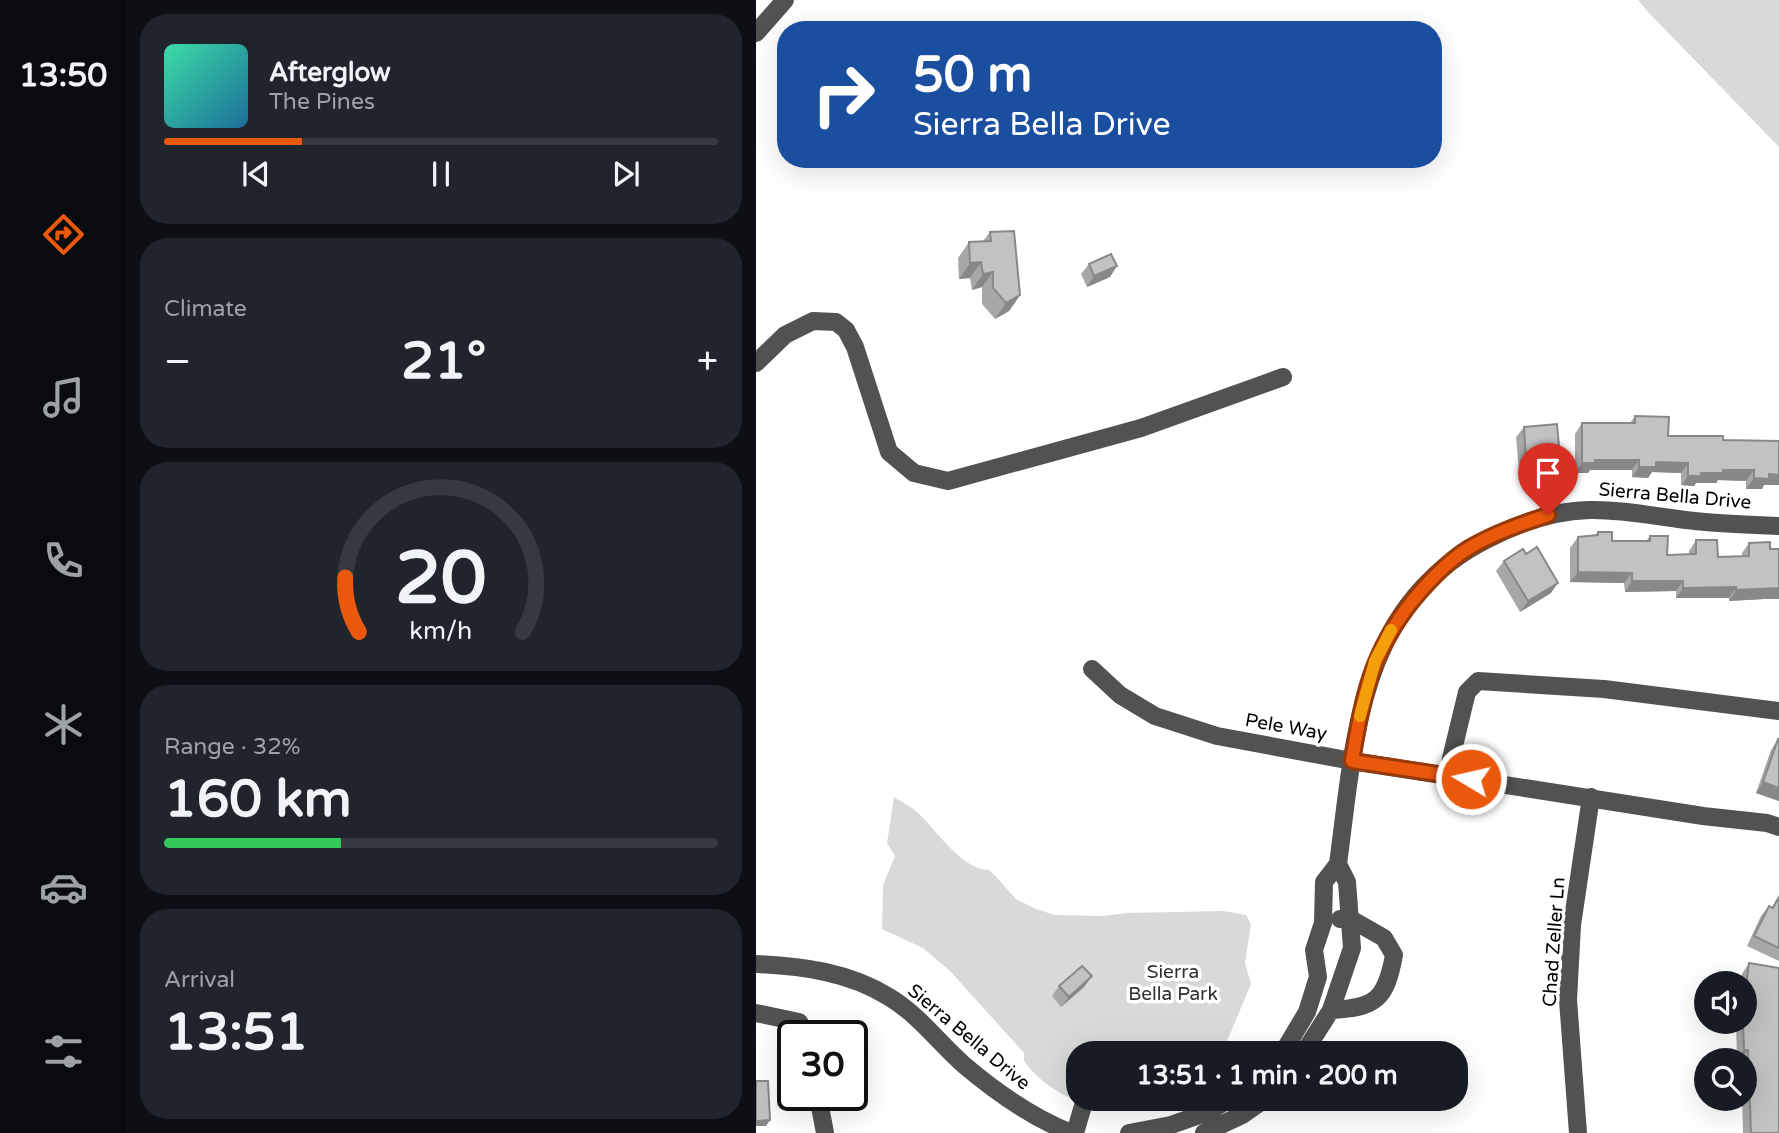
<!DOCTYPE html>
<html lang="en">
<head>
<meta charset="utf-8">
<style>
	:root { --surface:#171b24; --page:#20242c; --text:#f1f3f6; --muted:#9ea1a6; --line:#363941; --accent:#ea580c }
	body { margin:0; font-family:"Varela Round",sans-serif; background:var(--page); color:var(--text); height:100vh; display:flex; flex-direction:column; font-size:26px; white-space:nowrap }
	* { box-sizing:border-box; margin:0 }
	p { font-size:23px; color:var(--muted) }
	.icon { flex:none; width:38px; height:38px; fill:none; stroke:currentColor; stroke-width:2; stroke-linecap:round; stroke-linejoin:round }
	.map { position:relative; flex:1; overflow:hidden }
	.side { display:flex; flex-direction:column; gap:14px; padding:14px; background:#0d0f14; width:630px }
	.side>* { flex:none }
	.guide { position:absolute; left:21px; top:21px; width:665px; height:147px; border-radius:28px; box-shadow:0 7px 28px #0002; background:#1a4fa0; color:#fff; overflow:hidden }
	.fabs { position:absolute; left:938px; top:971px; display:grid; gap:14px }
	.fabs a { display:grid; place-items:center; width:63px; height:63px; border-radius:50%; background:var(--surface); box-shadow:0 7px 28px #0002; font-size:35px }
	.speed { position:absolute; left:21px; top:1020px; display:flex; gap:14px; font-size:35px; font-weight:700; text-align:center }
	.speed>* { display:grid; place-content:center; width:91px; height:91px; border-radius:50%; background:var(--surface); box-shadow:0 7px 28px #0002; line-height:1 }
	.speed .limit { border:4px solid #111; border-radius:10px; background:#fff; color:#111 }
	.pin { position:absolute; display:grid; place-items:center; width:60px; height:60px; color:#fff; margin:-72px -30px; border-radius:50% 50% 50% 0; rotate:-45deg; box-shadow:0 0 7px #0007 }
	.pin .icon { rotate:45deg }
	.me { position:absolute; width:77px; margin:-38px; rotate:279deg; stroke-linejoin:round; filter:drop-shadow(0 0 5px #0008) }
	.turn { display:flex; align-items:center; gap:24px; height:147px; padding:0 21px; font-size:32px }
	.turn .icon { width:91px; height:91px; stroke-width:2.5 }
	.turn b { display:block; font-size:49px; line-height:60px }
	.big { font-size:52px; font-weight:700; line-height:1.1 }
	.side .widget { flex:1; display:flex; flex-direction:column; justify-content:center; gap:10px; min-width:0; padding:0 24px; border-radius:28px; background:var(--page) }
	.side .dial { align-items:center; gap:0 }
	.dial svg { height:182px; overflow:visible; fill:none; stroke:var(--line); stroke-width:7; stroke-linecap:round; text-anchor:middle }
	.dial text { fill:var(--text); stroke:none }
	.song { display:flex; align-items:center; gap:21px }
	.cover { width:84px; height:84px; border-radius:10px; background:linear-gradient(135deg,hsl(160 70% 55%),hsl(200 70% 35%)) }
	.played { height:7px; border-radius:4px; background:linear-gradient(90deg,var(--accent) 25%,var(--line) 25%) }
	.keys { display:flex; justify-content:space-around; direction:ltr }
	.heat { display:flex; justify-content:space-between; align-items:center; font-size:38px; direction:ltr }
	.charge { height:10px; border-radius:5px; background:linear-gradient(90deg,#34c759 32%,var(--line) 0) }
	.trip { position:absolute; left:310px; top:1041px; width:402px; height:70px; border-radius:28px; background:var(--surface); box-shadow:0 7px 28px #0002; font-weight:700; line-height:70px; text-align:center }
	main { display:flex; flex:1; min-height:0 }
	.menu { display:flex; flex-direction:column; width:126px; justify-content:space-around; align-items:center; background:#090b0e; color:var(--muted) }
	.menu .icon { width:49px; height:49px }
	.menu .on { color:var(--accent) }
	.menu b { font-size:32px; color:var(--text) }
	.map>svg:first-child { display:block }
	.green { fill:#d9d9d9 }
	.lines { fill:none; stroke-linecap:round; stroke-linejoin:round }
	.minor { stroke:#525252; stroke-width:18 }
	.wall { fill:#a7a7a7 }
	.shaded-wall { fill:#888 }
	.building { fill:#c2c2c2; stroke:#888; stroke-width:2 }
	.route-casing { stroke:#983908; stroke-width:18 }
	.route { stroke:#ea580c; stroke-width:12 }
	.slow { stroke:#f59e0b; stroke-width:12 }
	.labels { text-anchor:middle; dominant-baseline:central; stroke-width:7; stroke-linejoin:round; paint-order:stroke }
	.street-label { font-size:19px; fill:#000; stroke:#fff }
	.park-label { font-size:19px; fill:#303030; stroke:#fff }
</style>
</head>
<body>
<main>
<nav class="menu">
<b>13:50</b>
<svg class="icon on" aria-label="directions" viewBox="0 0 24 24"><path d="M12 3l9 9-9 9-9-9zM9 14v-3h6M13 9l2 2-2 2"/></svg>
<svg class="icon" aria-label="music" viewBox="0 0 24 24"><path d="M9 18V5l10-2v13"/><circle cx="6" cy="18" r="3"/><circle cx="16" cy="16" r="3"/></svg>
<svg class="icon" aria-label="phone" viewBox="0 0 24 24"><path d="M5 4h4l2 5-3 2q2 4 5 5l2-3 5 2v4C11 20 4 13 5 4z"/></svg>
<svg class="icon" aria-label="climate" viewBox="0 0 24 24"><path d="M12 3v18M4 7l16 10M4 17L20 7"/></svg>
<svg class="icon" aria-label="car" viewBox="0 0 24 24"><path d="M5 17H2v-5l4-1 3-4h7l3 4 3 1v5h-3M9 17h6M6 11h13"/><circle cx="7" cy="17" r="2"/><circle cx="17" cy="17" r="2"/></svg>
<svg class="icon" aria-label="filters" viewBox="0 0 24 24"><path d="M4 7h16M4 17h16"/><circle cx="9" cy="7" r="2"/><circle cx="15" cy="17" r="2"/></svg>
</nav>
<section class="side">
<div class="widget">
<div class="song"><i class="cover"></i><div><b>Afterglow</b><p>The Pines</p></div></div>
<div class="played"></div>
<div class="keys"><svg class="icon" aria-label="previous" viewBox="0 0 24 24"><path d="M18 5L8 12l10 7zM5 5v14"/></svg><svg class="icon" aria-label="pause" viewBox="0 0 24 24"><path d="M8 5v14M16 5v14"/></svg><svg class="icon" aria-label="next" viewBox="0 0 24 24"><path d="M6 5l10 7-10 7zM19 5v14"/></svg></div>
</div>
<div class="widget"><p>Climate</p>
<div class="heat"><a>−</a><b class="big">21°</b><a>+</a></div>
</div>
<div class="widget dial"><svg viewBox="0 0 100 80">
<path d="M14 69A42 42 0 1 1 86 69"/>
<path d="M14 69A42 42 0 0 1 8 45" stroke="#ea580c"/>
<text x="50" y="56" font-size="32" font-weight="700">20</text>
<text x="50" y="72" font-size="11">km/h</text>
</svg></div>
<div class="widget"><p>Range · 32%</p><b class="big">160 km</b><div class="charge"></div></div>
<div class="widget"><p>Arrival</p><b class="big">13:51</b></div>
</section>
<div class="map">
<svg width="1023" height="1133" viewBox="0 0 1023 1133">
	<rect width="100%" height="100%" fill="#fff"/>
	<path class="green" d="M882 0H1023V147L893 13Z
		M138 797C145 802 155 806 161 812 180 829 206 871 234 870L260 899 280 909 299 915 346 916 371 913 468 911 490 915 495 924 489 963 495 984 466 1053 322 1054V1099H380C371 1101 362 1104 353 1105 321 1108 286 1086 268 1061V1053L194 971 167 948 126 929 127 885 139 856 131 843Z"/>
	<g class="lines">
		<path class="minor" d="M0 33 29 0
			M0 363 29 335 57 321 80 322 90 330 99 347 133 452 158 473 192 481 385 428 527 377
			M336 669 364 695 399 716 461 736 596 761 947 816 1011 823 1023 827
			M691 775 711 692 722 681 848 689 1023 711
			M0 964C46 966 93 972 133 997 163 1015 182 1042 208 1065 241 1093 275 1117 315 1133
			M575 1010C620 1008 630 999 638 955L628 938 593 918 584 919
			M0 1013 43 1022 51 1036
			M526 1054 551 1012 562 977 558 950 567 923 568 882 582 864C599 738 602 604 732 539 763 523 797 511 833 510 872 509 910 519 949 522 973 524 998 525 1023 526
			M547 1054 575 1010 596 948 591 882 582 864
			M62 1096 69 1133
			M319 1133 329 1099
			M373 1133 415 1125 452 1112 473 1099
			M448 1133 486 1115 509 1099
			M822 1133 812 1000 816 925 835 797"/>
	</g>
	<path class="wall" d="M234 232 264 295 253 311 239 319 226 304V287L216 290 214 278 203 279 202 258 213 242 227 241Z
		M333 264 354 277 331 287 325 274Z
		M879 416 912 436 967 440 1023 441 1008 485 1006 489H990V481L962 480 960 483H940L938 486H925V473L896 472 892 478 876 477V470H834L832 473H819V434L826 423H874Z
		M768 427 805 468 798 479H792L787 486 769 488 768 470H763L760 437Z
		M842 532 856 541H890L894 536 911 555 933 554V551L940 540 962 557 986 556V553L993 543 1014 549H1023V599H1008L973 601V598H920V591L869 592 868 583 814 582V548L822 537 839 535Z
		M748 561 795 593 764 612 740 571Z
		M1022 739 1023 801 1000 793 1015 750Z
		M1023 895V961L991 946 1005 916 1013 906 1016 907Z
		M993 963 1023 1133H987L986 1099H989V1060H981L980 1022H989V984H984L986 974Z
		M336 976 328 987 305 1007 296 996 303 986Z"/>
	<path class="shaded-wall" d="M225 262 214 278 203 279 214 263Z
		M361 266 354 277 331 287 338 276Z
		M237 272 226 287 216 290 227 274Z
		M264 295 253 311 239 319 250 303Z
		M775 459 768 470H763L770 460Z
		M839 460H883L876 470H834L832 473H819L826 463Z
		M900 462 932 463 925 473 896 472 892 478 876 477 883 467Z
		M805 468 798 479H792L787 486 769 488 777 477 794 469Z
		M967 470H998L990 481 962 480 960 483H940L938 486H925L932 476Z
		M1013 474 1023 475V485H1008L1006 489H990L998 478Z
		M822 572 876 573 868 583 814 582Z
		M876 581H927L920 591 869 592Z
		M802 583 795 593 764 612 772 601Z
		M980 587 973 598H920L927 588Z
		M1015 588H1023V599H1008L973 601 980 590Z
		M1007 782 1023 788V801L1000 793Z
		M336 976 328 987 305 1007 313 997Z
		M988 1050H992L984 1060H981Z
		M14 1120 10 1126H0V1121Z"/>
	<path class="building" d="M258 231 264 295 250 303 237 288V272L227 274 225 262 214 263 213 242 235 241 234 232Z
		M355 254 361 266 338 276 333 264Z
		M879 416 913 417 912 436H967V440L1023 441V475L1013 474V479L998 478V470H967V473H945V476H932V463L900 462V467H883V460H839V463H826V423H879Z
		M801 424 805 468 794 469 795 476 777 477 775 459 770 460 768 427Z
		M842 532H856V541H894V536H912L911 555 940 554V540H961L962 557 993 556V543L1014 542V549H1023V588L980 590V587L927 588V581H876V573L822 572V537L842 535Z
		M781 547 802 583 772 601 748 561 767 549 770 554Z
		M1022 739 1023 740V788L1007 782Z
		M1023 897V948L998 936 1013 906 1017 908Z
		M993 963 1023 968V1133H995L992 1050H988L987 1022H989V993Z
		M326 966 336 976 313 997 303 986Z
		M0 1081H12L14 1120 0 1121Z"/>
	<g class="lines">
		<defs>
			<path id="route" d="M715 779 596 761C607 695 615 652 658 599 674 580 692 561 713 548 738 533 765 524 792 515"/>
		</defs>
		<use href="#route" class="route-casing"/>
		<use href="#route" class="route"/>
		<path class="slow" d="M604 716 619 661 635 630"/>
	</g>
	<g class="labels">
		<g class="street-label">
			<text transform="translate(919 496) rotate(5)">Sierra Bella Drive</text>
			<text transform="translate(530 727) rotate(10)">Pele Way</text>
			<text transform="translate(798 942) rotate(-86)">Chad Zeller Ln</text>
			<text transform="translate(213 1037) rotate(40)">Sierra Bella Drive</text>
		</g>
		<g class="park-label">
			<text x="417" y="972">Sierra<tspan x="417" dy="22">Bella Park</tspan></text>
		</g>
	</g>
</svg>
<div class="fabs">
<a><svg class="icon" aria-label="sound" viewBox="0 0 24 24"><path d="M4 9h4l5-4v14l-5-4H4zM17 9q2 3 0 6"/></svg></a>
<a><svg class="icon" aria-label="search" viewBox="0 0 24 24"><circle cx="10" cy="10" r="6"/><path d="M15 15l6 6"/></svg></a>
</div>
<div class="speed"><div class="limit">30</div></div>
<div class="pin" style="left:792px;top:515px;background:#d93025"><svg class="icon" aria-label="arrive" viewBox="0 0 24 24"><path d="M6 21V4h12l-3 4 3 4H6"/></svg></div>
<svg class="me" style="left:715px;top:779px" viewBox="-20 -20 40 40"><circle r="17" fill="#ea580c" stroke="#fff" stroke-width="3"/><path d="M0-11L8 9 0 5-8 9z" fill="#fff"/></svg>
<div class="trip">13:51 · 1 min · 200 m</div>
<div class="guide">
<div class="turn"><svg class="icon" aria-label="right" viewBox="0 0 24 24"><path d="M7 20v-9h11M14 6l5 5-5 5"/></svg><div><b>50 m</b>Sierra Bella Drive</div></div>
</div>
</div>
</main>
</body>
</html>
